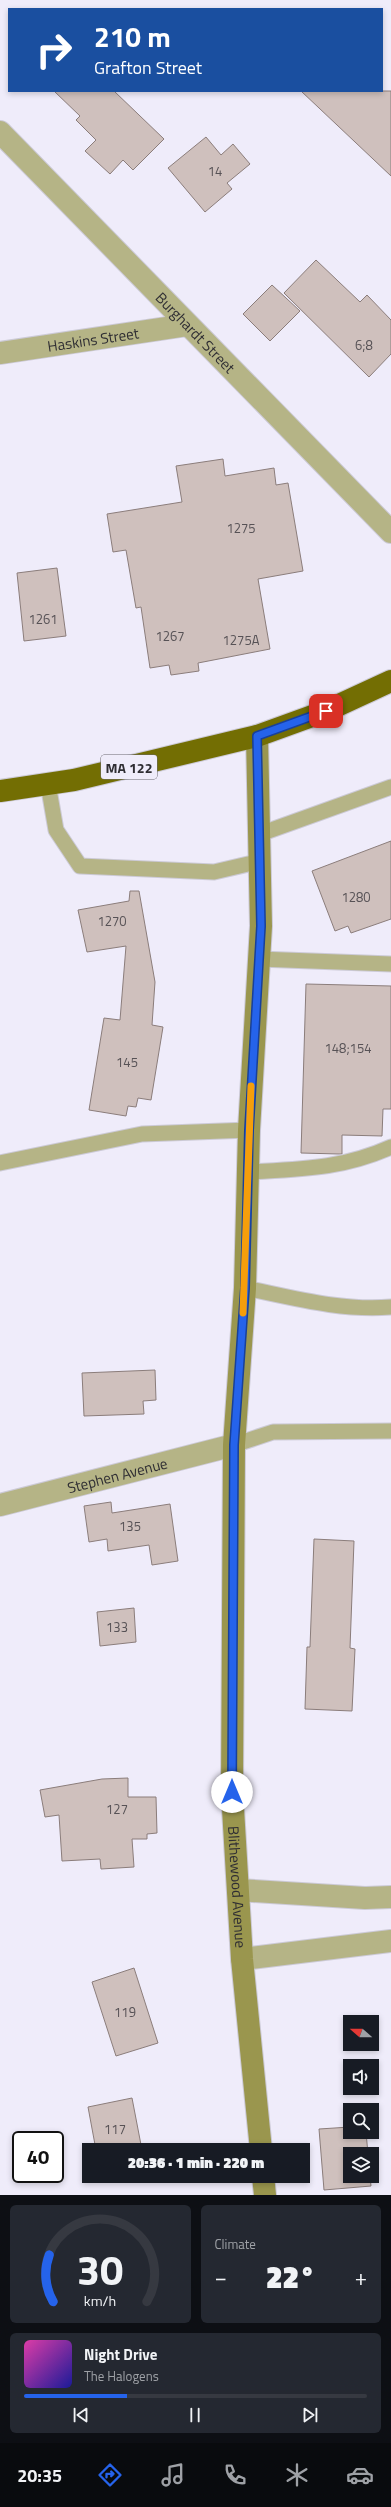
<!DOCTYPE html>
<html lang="en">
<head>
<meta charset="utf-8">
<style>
	:root { --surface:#171b24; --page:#242831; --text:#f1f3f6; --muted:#9ea1a6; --line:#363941; --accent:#2563eb }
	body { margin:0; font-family:"Titillium Web",sans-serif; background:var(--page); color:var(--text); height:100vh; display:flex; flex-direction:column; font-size:15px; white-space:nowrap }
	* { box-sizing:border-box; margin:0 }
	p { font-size:13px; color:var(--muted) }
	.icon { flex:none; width:22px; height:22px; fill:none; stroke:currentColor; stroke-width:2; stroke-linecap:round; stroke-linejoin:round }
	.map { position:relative; height:2195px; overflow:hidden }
	.details { display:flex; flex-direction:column; gap:10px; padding:10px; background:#0d0f14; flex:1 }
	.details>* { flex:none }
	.top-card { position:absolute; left:8px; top:8px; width:375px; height:84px; border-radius:0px; box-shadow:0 2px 6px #0003; background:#1a4fa0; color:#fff; overflow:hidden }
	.needle { width:26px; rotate:290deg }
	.buttons { position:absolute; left:343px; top:2015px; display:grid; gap:8px }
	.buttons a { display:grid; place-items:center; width:36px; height:36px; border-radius:0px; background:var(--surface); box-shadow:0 2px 6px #0003; font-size:20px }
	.speed { position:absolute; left:12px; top:2131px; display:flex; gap:8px; font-size:20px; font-weight:700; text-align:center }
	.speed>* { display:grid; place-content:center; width:52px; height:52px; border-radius:50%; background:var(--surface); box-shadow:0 2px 6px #0003; line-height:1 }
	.speed .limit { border:2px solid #111; border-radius:6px; background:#fff; color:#111 }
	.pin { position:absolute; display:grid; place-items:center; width:34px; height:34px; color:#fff; margin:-17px; border-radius:8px; box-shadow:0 2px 6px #0006 }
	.me { position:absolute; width:44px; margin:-22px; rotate:0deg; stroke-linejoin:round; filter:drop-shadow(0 0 3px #0008) }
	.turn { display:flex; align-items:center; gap:14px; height:84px; padding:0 20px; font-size:18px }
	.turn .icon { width:52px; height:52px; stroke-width:2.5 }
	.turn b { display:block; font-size:28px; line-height:34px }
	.big { font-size:30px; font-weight:800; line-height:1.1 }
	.details .widget { flex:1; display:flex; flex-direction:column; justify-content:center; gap:6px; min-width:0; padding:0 14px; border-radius:6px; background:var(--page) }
	.details .dial { align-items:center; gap:0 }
	.dial svg { height:104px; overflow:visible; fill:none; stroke:var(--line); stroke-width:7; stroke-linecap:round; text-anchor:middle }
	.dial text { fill:var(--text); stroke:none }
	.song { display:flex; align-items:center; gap:12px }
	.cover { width:48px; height:48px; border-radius:6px; background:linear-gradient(135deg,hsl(320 70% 55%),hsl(240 70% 35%)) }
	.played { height:4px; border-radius:2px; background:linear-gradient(90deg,var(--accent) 30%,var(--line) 30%) }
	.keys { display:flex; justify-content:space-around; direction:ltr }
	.heat { display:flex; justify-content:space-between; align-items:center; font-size:22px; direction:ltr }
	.details .tiles { flex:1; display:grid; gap:10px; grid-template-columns:1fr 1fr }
	.widget:last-child { grid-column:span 2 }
	.trip { position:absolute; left:82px; top:2143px; width:228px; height:40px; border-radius:0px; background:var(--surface); box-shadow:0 2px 6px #0003; font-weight:800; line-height:40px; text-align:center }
	.menu { display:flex; height:64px; justify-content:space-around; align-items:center; background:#090b0e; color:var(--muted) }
	.menu .icon { width:28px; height:28px }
	.menu .selected { color:var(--accent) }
	.menu b { font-size:18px; color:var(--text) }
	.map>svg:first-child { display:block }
	.building { fill:#cfc0bd; stroke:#8b7d7b }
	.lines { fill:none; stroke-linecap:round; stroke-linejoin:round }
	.lane-casing { stroke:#cccad6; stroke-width:17 }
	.street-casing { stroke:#cccad6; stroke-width:24 }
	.secondary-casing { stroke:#cccad6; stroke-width:24 }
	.highway-casing { stroke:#cccad6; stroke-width:24 }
	.lane { stroke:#b5b486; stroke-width:15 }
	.street { stroke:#b5b486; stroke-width:22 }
	.secondary { stroke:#9a964e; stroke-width:22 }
	.highway { stroke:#736e03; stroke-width:22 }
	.route-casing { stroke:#184099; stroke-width:10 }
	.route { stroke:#2563eb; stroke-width:7 }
	.slow { stroke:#f59e0b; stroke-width:7 }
	.labels { text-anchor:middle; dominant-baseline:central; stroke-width:4; stroke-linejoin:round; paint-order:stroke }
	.number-label { font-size:13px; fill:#575256 }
	.shield { fill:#efecfa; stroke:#69676f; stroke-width:1 }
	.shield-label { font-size:14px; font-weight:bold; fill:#2f2e33 }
	.street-label { font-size:15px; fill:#2f2e33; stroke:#efecfa }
</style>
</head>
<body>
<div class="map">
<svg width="391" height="2195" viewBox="0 0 391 2195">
	<rect width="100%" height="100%" fill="#efecfa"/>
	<path class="building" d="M54 91H114L164 139 133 170 123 160 110 174 85 151 96 140 76 120 80 116Z
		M301 91H391V176Z
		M206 137 221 155 233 144 250 164 227 183 232 189 205 212 168 168Z
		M316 260 360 302 367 295 391 320V354L369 377 284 293Z
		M272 285 300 311 270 341 243 314Z
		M223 459 225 476 274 468 276 485 288 483 303 571 258 579 270 649 198 663 199 671 171 675 169 665 150 668 141 607 136 608 126 550 113 552 107 514 182 502 176 466Z
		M57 568 66 636 24 641 17 573Z
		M391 841V919L351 933 348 926 335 931 312 871Z
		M130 891H139L155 982 152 1025 163 1027 151 1100 138 1098 136 1107 128 1106 126 1116 89 1110 104 1018 120 1020 126 946 87 952 78 910 129 901Z
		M306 984 391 986V1109H383L382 1136 342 1135V1154H339L301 1153Z
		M155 1370 156 1400 143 1401 144 1414 84 1416 82 1373Z
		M111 1502 112 1513 170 1504 178 1561 152 1565 149 1545 108 1551 107 1539 89 1542 84 1506Z
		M314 1539 354 1541 350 1648 355 1649 352 1711 305 1709 307 1647H310Z
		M134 1608 136 1642 100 1646 97 1612Z
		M128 1778V1797H156L157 1833 147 1834V1839H132L134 1867 101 1869 100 1859 62 1861 59 1815 45 1817 40 1790 102 1779Z
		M134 1968 158 2043 116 2056 92 1982Z
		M132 2098 142 2150H96L88 2107Z
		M350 2127V2132H366L368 2154H350V2176H370L371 2186 324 2190 319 2129Z
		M101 2176H134L102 2182Z"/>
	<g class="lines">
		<defs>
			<path id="lane" d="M48 784 56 830 80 866 214 872 261 861
				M260 834 391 787
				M259 959 391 964
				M0 1163 142 1134 249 1130
				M248 1172C301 1169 342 1169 391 1147
				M245 1288C294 1298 341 1311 391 1307
				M234 1445 273 1432 391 1431"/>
			<g id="street">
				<path id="s1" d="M0 132 391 532"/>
				<path id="s2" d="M0 353 187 325"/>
				<path id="s3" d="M0 1505 234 1445"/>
				<path d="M238 1890 365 1898 391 1897"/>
				<path d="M242 1959 391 1941"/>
			</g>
			<g id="secondary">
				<path id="s4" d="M257 736 261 926 249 1130 245 1288 234 1445 232 1792 242 1959 261 2150"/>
				<path d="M263 2176 265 2195"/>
			</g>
			<path id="highway" d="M0 791 74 780 257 736 326 711 391 681"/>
		</defs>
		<use href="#lane" class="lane-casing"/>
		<use href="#street" class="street-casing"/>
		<use href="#secondary" class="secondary-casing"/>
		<use href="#highway" class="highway-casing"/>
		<use href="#lane" class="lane"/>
		<use href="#street" class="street"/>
		<use href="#secondary" class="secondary"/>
		<use href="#highway" class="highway"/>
	</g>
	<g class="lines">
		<defs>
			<path id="route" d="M232 1792 234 1445 245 1288 249 1130 261 926 257 736 326 711"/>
		</defs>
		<use href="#route" class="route-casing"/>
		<use href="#route" class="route"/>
		<path class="slow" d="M243 1313 251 1086"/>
	</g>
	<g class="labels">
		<g class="number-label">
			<text x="215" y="171">14</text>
			<text x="364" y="345">6;8</text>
			<text x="241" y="528">1275</text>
			<text x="43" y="619">1261</text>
			<text x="170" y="636">1267</text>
			<text x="241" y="640">1275A</text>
			<text x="356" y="897">1280</text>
			<text x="112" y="921">1270</text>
			<text x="348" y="1048">148;154</text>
			<text x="127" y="1062">145</text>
			<text x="130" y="1526">135</text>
			<text x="117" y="1627">133</text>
			<text x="117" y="1809">127</text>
			<text x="125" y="2012">119</text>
			<text x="115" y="2129">117</text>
		</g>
		<rect class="shield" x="101" y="755" width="56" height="24" rx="3"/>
		<g class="shield-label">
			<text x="129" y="767">MA 122</text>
		</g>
		<g class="street-label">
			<text stroke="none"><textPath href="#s1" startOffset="280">Burghardt Street</textPath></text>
			<text stroke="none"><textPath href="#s2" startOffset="94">Haskins Street</textPath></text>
			<text stroke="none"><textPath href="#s3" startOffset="121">Stephen Avenue</textPath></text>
			<text stroke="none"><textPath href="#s4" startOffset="1152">Blithewood Avenue</textPath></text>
		</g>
	</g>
</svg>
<div class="buttons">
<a><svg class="needle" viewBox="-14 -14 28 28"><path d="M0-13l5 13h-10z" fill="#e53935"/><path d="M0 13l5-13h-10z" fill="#9ea1a6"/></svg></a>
<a><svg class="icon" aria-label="sound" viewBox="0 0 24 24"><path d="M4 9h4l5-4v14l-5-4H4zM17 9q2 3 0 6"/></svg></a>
<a><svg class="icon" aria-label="search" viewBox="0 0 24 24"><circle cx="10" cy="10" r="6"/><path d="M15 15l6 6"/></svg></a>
<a><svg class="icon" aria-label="layers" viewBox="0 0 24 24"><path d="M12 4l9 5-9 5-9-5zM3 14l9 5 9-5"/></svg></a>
</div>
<div class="speed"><div class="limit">40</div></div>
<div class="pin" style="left:326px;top:711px;background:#d93025"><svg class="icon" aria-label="arrive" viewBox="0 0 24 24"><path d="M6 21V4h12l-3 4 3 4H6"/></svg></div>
<svg class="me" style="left:232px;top:1792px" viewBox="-20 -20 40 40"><circle r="19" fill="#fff"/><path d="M0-13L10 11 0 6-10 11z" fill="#2563eb"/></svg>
<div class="trip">20:36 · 1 min · 220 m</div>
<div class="top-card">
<div class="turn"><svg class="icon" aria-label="right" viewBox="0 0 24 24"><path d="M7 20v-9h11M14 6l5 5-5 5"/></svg><div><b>210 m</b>Grafton Street</div></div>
</div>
</div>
<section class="details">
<div class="tiles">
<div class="widget dial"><svg viewBox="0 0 100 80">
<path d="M14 69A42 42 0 1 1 86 69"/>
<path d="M14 69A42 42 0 0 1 11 33" stroke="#2563eb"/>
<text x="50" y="56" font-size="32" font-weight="700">30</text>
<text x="50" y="72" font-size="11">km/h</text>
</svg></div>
<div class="widget"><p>Climate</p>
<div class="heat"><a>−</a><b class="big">22°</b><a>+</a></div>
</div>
<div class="widget">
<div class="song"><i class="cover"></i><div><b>Night Drive</b><p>The Halogens</p></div></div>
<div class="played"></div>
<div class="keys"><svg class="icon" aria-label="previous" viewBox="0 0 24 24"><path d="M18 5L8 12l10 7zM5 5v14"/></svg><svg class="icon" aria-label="pause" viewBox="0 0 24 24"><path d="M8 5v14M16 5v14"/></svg><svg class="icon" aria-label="next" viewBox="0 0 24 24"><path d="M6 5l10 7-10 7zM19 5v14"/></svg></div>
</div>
</div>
</section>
<nav class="menu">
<b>20:35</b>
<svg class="icon selected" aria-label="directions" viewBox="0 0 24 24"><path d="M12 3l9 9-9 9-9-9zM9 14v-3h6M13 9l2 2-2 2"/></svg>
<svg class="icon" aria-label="music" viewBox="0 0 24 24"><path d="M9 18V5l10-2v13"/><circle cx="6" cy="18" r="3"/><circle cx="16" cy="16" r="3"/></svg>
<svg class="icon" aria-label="phone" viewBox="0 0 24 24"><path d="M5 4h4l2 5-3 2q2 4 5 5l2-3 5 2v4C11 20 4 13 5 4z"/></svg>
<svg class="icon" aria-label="climate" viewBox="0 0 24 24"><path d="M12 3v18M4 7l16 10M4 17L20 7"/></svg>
<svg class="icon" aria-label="car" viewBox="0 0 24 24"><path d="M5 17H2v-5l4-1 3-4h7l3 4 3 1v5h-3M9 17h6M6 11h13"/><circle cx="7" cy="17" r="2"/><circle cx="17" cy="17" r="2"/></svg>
</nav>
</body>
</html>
